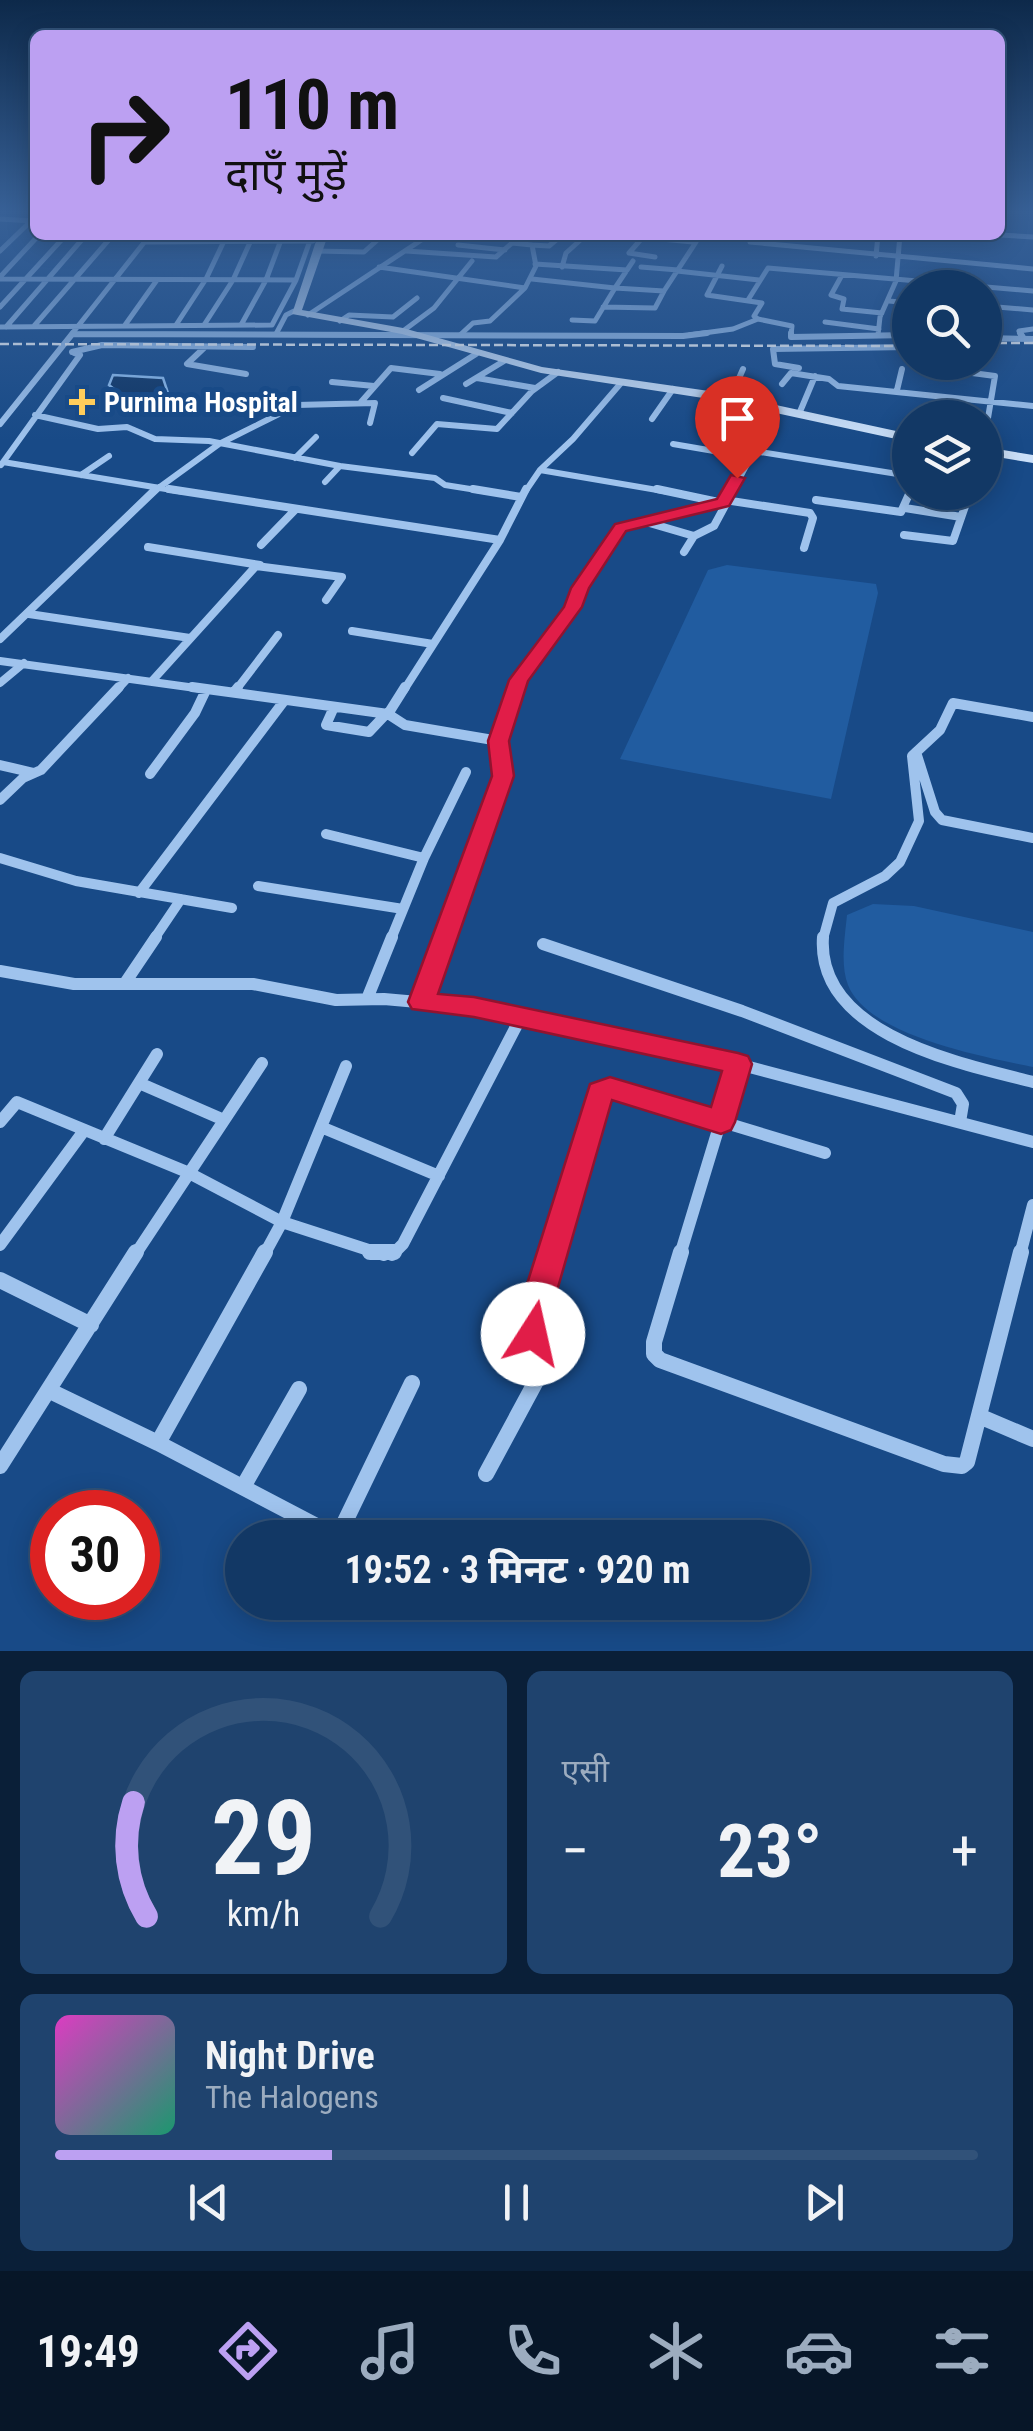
<!DOCTYPE html>
<html lang="hi">
<head>
<meta charset="utf-8">
<style>
	:root { --surface:#123865; --page:#1f436e; --text:#f1f3f6; --muted:#9cacbf; --line:#315279; --accent:#bca0f2 }
	body { margin:0; font-family:"Roboto Condensed","Noto Sans Devanagari",sans-serif; background:var(--page); color:var(--text); height:100vh; display:flex; flex-direction:column; font-size:38px; white-space:nowrap }
	* { box-sizing:border-box; margin:0 }
	p { font-size:32px; color:var(--muted) }
	.icon { flex:none; width:55px; height:55px; fill:none; stroke:currentColor; stroke-width:2; stroke-linecap:round; stroke-linejoin:round }
	.map { position:relative; height:1651px; overflow:hidden }
	.sheet { display:flex; flex-direction:column; gap:20px; padding:20px; background:#0a1f38; flex:1 }
	.sheet>* { flex:none }
	.banner { position:absolute; left:30px; top:30px; width:975px; height:210px; border-radius:15px; box-shadow:0 5px 25px #0003,0 0 0 2px var(--line); background:#bca0f2; color:#111; overflow:hidden }
	.controls { position:absolute; left:892px; top:270px; display:grid; gap:20px }
	.controls a { display:grid; place-items:center; width:110px; height:110px; border-radius:50%; background:var(--surface); box-shadow:0 5px 25px #0003,0 0 0 2px var(--line); font-size:50px }
	.speed { position:absolute; left:30px; top:1490px; display:flex; gap:20px; font-size:50px; font-weight:700; text-align:center }
	.speed>* { display:grid; place-content:center; width:130px; height:130px; border-radius:50%; background:var(--surface); box-shadow:0 5px 25px #0003,0 0 0 2px var(--line); line-height:1 }
	.speed .limit { border:15px solid #d22; background:#fff; color:#111 }
	.pin { position:absolute; display:grid; place-items:center; width:85px; height:85px; color:#fff; margin:-102px -42px; border-radius:50% 50% 50% 0; rotate:-45deg; box-shadow:0 0 10px #0007 }
	.pin .icon { rotate:45deg }
	.me { position:absolute; width:110px; margin:-55px; rotate:10deg; stroke-linejoin:round; filter:drop-shadow(0 0 8px #0008) }
	.turn { display:flex; align-items:center; gap:35px; height:210px; padding:0 30px; font-size:45px }
	.turn .icon { width:130px; height:130px; stroke-width:2.5 }
	.turn b { display:block; font-size:70px; line-height:85px }
	.big { font-size:75px; font-weight:700; line-height:1.1 }
	.sheet .card { flex:1; display:flex; flex-direction:column; justify-content:center; gap:15px; min-width:0; padding:0 35px; border-radius:15px; background:var(--page) }
	.sheet .dial { align-items:center; gap:0 }
	.dial svg { height:260px; overflow:visible; fill:none; stroke:var(--line); stroke-width:7; stroke-linecap:round; text-anchor:middle }
	.dial text { fill:var(--text); stroke:none }
	.song { display:flex; align-items:center; gap:30px }
	.cover { width:120px; height:120px; border-radius:15px; background:linear-gradient(135deg,hsl(310 70% 55%),hsl(160 70% 35%)) }
	.played { height:10px; border-radius:5px; background:linear-gradient(90deg,var(--accent) 30%,var(--line) 30%) }
	.keys { display:flex; justify-content:space-around; direction:ltr }
	.heat { display:flex; justify-content:space-between; align-items:center; font-size:55px; direction:ltr }
	.sheet .tiles { flex:1; display:grid; gap:20px; grid-template-columns:1fr 1fr }
	.card:last-child { grid-column:span 2 }
	.trip { position:absolute; left:225px; top:1520px; width:585px; height:100px; border-radius:50px; background:var(--surface); box-shadow:0 5px 25px #0003,0 0 0 2px var(--line); font-weight:700; line-height:100px; text-align:center }
	.tab-bar { display:flex; height:160px; justify-content:space-around; align-items:center; background:#071628; color:var(--muted) }
	.tab-bar .icon { width:70px; height:70px }
	.tab-bar .active { color:var(--accent) }
	.tab-bar b { font-size:45px; color:var(--text) }
	.map>svg:first-child { display:block }
	.green { fill:#215ca0 }
	.water { fill:#0f3564; stroke:#91bff0; stroke-width:2.5 }
	.lines { fill:none; stroke-linecap:round; stroke-linejoin:round }
	.street-far5 { stroke:#9fc3ed; stroke-width:5 }
	.street-far4 { stroke:#9fc3ed; stroke-width:6 }
	.street-far3 { stroke:#9fc3ed; stroke-width:8 }
	.street-far2 { stroke:#9fc3ed; stroke-width:10 }
	.street-far1 { stroke:#9fc3ed; stroke-width:12 }
	.street { stroke:#9fc3ed; stroke-width:16 }
	.secondary { fill:#cbe0f9; fill-rule:evenodd }
	.rail { stroke:#fff; stroke-width:2.5; stroke-dasharray:9 4; stroke-linecap:butt }
	.route { fill:#e11d48; stroke:#92132f; stroke-width:2.5 }
	.poi-dot { fill:#ffcd5b; stroke:#184a87; stroke-width:4 }
	.labels { text-anchor:middle; dominant-baseline:central; stroke-width:10; stroke-linejoin:round; paint-order:stroke }
	.far-poi-label { font-size:28px; font-weight:bold; fill:#fff; stroke:#184a87; text-anchor:start }
</style>
</head>
<body>
<div class="map">
<svg width="1033" height="1651" viewBox="0 0 1033 1651">
	<rect width="100%" height="100%" fill="#184a87"/>
	<path class="green" d="M727 565 876 584 878 593 831 799 620 759 708 570Z
		M873 904 914 906 1033 932V1067C985 1057 868 1036 848 985 840 965 845 936 847 915Z"/>
	<path class="water" d="M113 375 163 378 168 393 152 400 124 397 109 385Z"/>
	<g class="lines">
		<path class="street-far5" d="M0 219 34 221
			M619 235 693 242 706 235
			M1000 235 1033 237
			M643 237 629 253 655 257
			M144 242 313 241
			M750 242 1033 269
			M458 245 505 250
			M531 245 549 246 562 235
			M0 251 31 221
			M316 251 364 252 383 235
			M406 251 496 257 512 243 532 245 536 266 525 288 490 321 473 323 460 335
			M876 256 878 235
			M535 264 627 270
			M722 266 707 295 762 303 754 316 758 319
			M379 267 525 288
			M562 267 566 253 586 235
			M641 267 678 270
			M677 271 759 280
			M842 275 831 295 844 299 842 309 882 313
			M0 277 39 235
			M0 279 296 280
			M532 279 615 288 595 321 572 320
			M615 288 633 261
			M664 291 696 242
			M748 300 768 268 1033 291
			M889 301 910 303
			M985 306 1033 310
			M0 307 66 235
			M603 307 655 308 664 291 615 288
			M308 315 429 235
			M340 321 349 315 393 317 417 298
			M825 322 879 329
			M125 325 157 280
			M176 325 206 279 225 239
			M204 325 233 280 252 238
			M241 325 266 280 281 240
			M34 326 113 235
			M0 327 272 325 296 280 312 235
			M6 327 86 235
			M403 331 434 308 472 261
			M73 334 415 335
			M276 334 286 315 294 311
			M71 335 150 235
			M689 335 733 329 758 319 792 326 791 335
			M878 335 880 317 896 281 900 235
			M903 335H910
			M1022 335 1019 331 1033 329"/>
		<path class="street-far4" d="M791 333V337L910 335
			M1020 333 1024 339
			M73 334 683 336 707 333
			M985 338 1033 339
			M205 347 187 364 246 374
			M72 352 102 345 253 347
			M950 362 957 371 995 376 985 436
			M799 368 775 364 773 349 910 347
			M477 378 535 388
			M332 382 374 386
			M466 384 504 361
			M782 384 791 373 829 379 838 386 1033 406
			M419 390 476 354
			M897 390 902 369
			M443 398 512 413
			M730 399 743 369
			M361 402 391 368 440 374
			M799 414 815 376
			M35 415 98 429 127 427 155 439 209 441 340 466 325 482
			M652 419 673 389
			M0 424 73 333
			M673 444 749 457
			M754 451 741 436 757 405
			M412 453 437 424 497 429 532 391 558 372
			M295 458 316 437
			M3 462 184 492
			M1 465 80 355 74 353
			M340 466 435 478 445 485 489 492
			M540 470 573 439 621 383
			M81 475 109 456
			M153 492 219 444 297 405 375 403 370 423
			M525 492 540 470 669 492
			M732 492 754 451 910 476"/>
		<path class="street-far3" d="M169 489 500 540 526 489
			M473 489 521 497
			M657 489 723 503
			M725 500 810 513 813 518 804 548
			M816 500 901 512 910 492
			M905 508 961 517
			M651 521 717 504
			M904 535 953 541 970 492
			M261 545 295 510
			M148 547 260 565
			M684 552 694 536 714 526 734 489
			M29 614 190 638
			M352 631 433 644
			M0 639 156 489
			M0 661 210 690
			M152 681 256 566 342 577 326 600
			M0 683 24 663
			M117 690 128 678
			M236 690 278 635
			M404 690 500 540
			M515 690 518 680 573 607 580 588 620 527 646 522 694 536"/>
		<path class="street-far2" d="M192 687 388 714 405 725 499 741
			M234 692 238 687
			M334 707 326 725 369 732 386 714
			M388 714 405 687
			M916 752 935 812 942 820 1033 838
			M0 765 34 773
			M150 774 195 713 206 690
			M0 800 23 778 41 770 119 687
			M326 834 424 858
			M0 858 76 881 232 908
			M258 886 403 909
			M139 893 284 701
			M154 939 181 899
			M391 939 424 858 466 772
			M444 939 503 776 499 741 516 687
			M823 939 833 903 885 876 900 862 919 821 912 756 940 730 953 703 1033 717"/>
		<path class="street-far1" d="M823 937C816 1035 962 1064 1033 1082
			M543 944 742 1011 956 1093 963 1104 960 1122
			M0 971 74 984H253L336 1000 384 999 474 1007 738 1064 1033 1142
			M125 983 156 937
			M367 999 392 937
			M421 1002 445 937
			M346 1066 282 1222 384 1255
			M139 1083 224 1120
			M0 1122 17 1102 187 1172 282 1222 264 1255
			M321 1127 439 1176
			M104 1139 157 1054
			M0 1245 83 1132
			M135 1255 262 1063
			M392 1255 403 1244 521 1017
			M552 1255 600 1092 610 1088 825 1153
			M680 1255 738 1064
			M1020 1255 1033 1205"/>
		<path class="street" d="M265 1252 158 1443 330 1533 339 1534 412 1383
			M370 1252H394
			M681 1252 654 1342V1354L660 1360 944 1464 962 1466 967 1462 1021 1252
			M0 1280 91 1325
			M50 1391 158 1443
			M979 1416 1033 1439
			M0 1466 136 1252
			M486 1474 541 1372 542 1358 532 1322 553 1252
			M243 1487 299 1389"/>
		<path class="secondary" d="M318 235H328L302 310 403 328 542 367 716 392 910 434V442L716 400 541 373 402 334 292 314Z
			M985 447 1033 455V463L985 455Z"/>
		<path class="rail" d="M985 343H1033
			M0 344 910 346"/>
	</g>
	<linearGradient id="sky" x2="0" y2="1"><stop stop-color="#0d294a"/><stop offset="0.48" stop-color="#376096"/><stop offset="1" stop-color="#376096" stop-opacity="0"/></linearGradient>
	<rect width="1033" height="441" fill="url(#sky)"/>
	<path class="route" d="M731 475 745 478 729 506 626 531 589 588 582 607 528 681 509 741 514 776 438 994 474 997 738 1053 748 1056 752 1064 735 1122 731 1130 721 1134 612 1100 548 1322 550 1334 545 1346 533 1350 521 1346 515 1322 590 1084 610 1077 711 1107 722 1071 474 1017 412 1009 408 1002 492 776 488 741 509 680 564 607 571 588 615 524 717 499Z"/>
	<path class="poi-dot" d="M77 387h10v10h10v10h-10v10h-10v-10h-10v-10h10z"/>
	<g class="labels">
		<g class="far-poi-label">
			<text x="104" y="402">Purnima Hospital</text>
		</g>
	</g>
</svg>
<div class="controls">
<a><svg class="icon" aria-label="search" viewBox="0 0 24 24"><circle cx="10" cy="10" r="6"/><path d="M15 15l6 6"/></svg></a>
<a><svg class="icon" aria-label="layers" viewBox="0 0 24 24"><path d="M12 4l9 5-9 5-9-5zM3 14l9 5 9-5"/></svg></a>
</div>
<div class="speed"><div class="limit">30</div></div>
<div class="pin" style="left:737px;top:478px;background:#d93025"><svg class="icon" aria-label="arrive" viewBox="0 0 24 24"><path d="M6 21V4h12l-3 4 3 4H6"/></svg></div>
<svg class="me" style="left:533px;top:1334px" viewBox="-20 -20 40 40"><circle r="19" fill="#fff"/><path d="M0-13L10 11 0 6-10 11z" fill="#e11d48"/></svg>
<div class="trip">19:52 · 3 मिनट · 920 m</div>
<div class="banner">
<div class="turn"><svg class="icon" aria-label="right" viewBox="0 0 24 24"><path d="M7 20v-9h11M14 6l5 5-5 5"/></svg><div><b>110 m</b>दाएँ मुड़ें</div></div>
</div>
</div>
<section class="sheet">
<div class="tiles">
<div class="card dial"><svg viewBox="0 0 100 80">
<path d="M14 69A42 42 0 1 1 86 69"/>
<path d="M14 69A42 42 0 0 1 10 34" stroke="#bca0f2"/>
<text x="50" y="56" font-size="32" font-weight="700">29</text>
<text x="50" y="72" font-size="11">km/h</text>
</svg></div>
<div class="card"><p>एसी</p>
<div class="heat"><a>−</a><b class="big">23°</b><a>+</a></div>
</div>
<div class="card">
<div class="song"><i class="cover"></i><div><b>Night Drive</b><p>The Halogens</p></div></div>
<div class="played"></div>
<div class="keys"><svg class="icon" aria-label="previous" viewBox="0 0 24 24"><path d="M18 5L8 12l10 7zM5 5v14"/></svg><svg class="icon" aria-label="pause" viewBox="0 0 24 24"><path d="M8 5v14M16 5v14"/></svg><svg class="icon" aria-label="next" viewBox="0 0 24 24"><path d="M6 5l10 7-10 7zM19 5v14"/></svg></div>
</div>
</div>
</section>
<nav class="tab-bar">
<b>19:49</b>
<svg class="icon active" aria-label="directions" viewBox="0 0 24 24"><path d="M12 3l9 9-9 9-9-9zM9 14v-3h6M13 9l2 2-2 2"/></svg>
<svg class="icon" aria-label="music" viewBox="0 0 24 24"><path d="M9 18V5l10-2v13"/><circle cx="6" cy="18" r="3"/><circle cx="16" cy="16" r="3"/></svg>
<svg class="icon" aria-label="phone" viewBox="0 0 24 24"><path d="M5 4h4l2 5-3 2q2 4 5 5l2-3 5 2v4C11 20 4 13 5 4z"/></svg>
<svg class="icon" aria-label="climate" viewBox="0 0 24 24"><path d="M12 3v18M4 7l16 10M4 17L20 7"/></svg>
<svg class="icon" aria-label="car" viewBox="0 0 24 24"><path d="M5 17H2v-5l4-1 3-4h7l3 4 3 1v5h-3M9 17h6M6 11h13"/><circle cx="7" cy="17" r="2"/><circle cx="17" cy="17" r="2"/></svg>
<svg class="icon" aria-label="filters" viewBox="0 0 24 24"><path d="M4 7h16M4 17h16"/><circle cx="9" cy="7" r="2"/><circle cx="15" cy="17" r="2"/></svg>
</nav>
</body>
</html>
